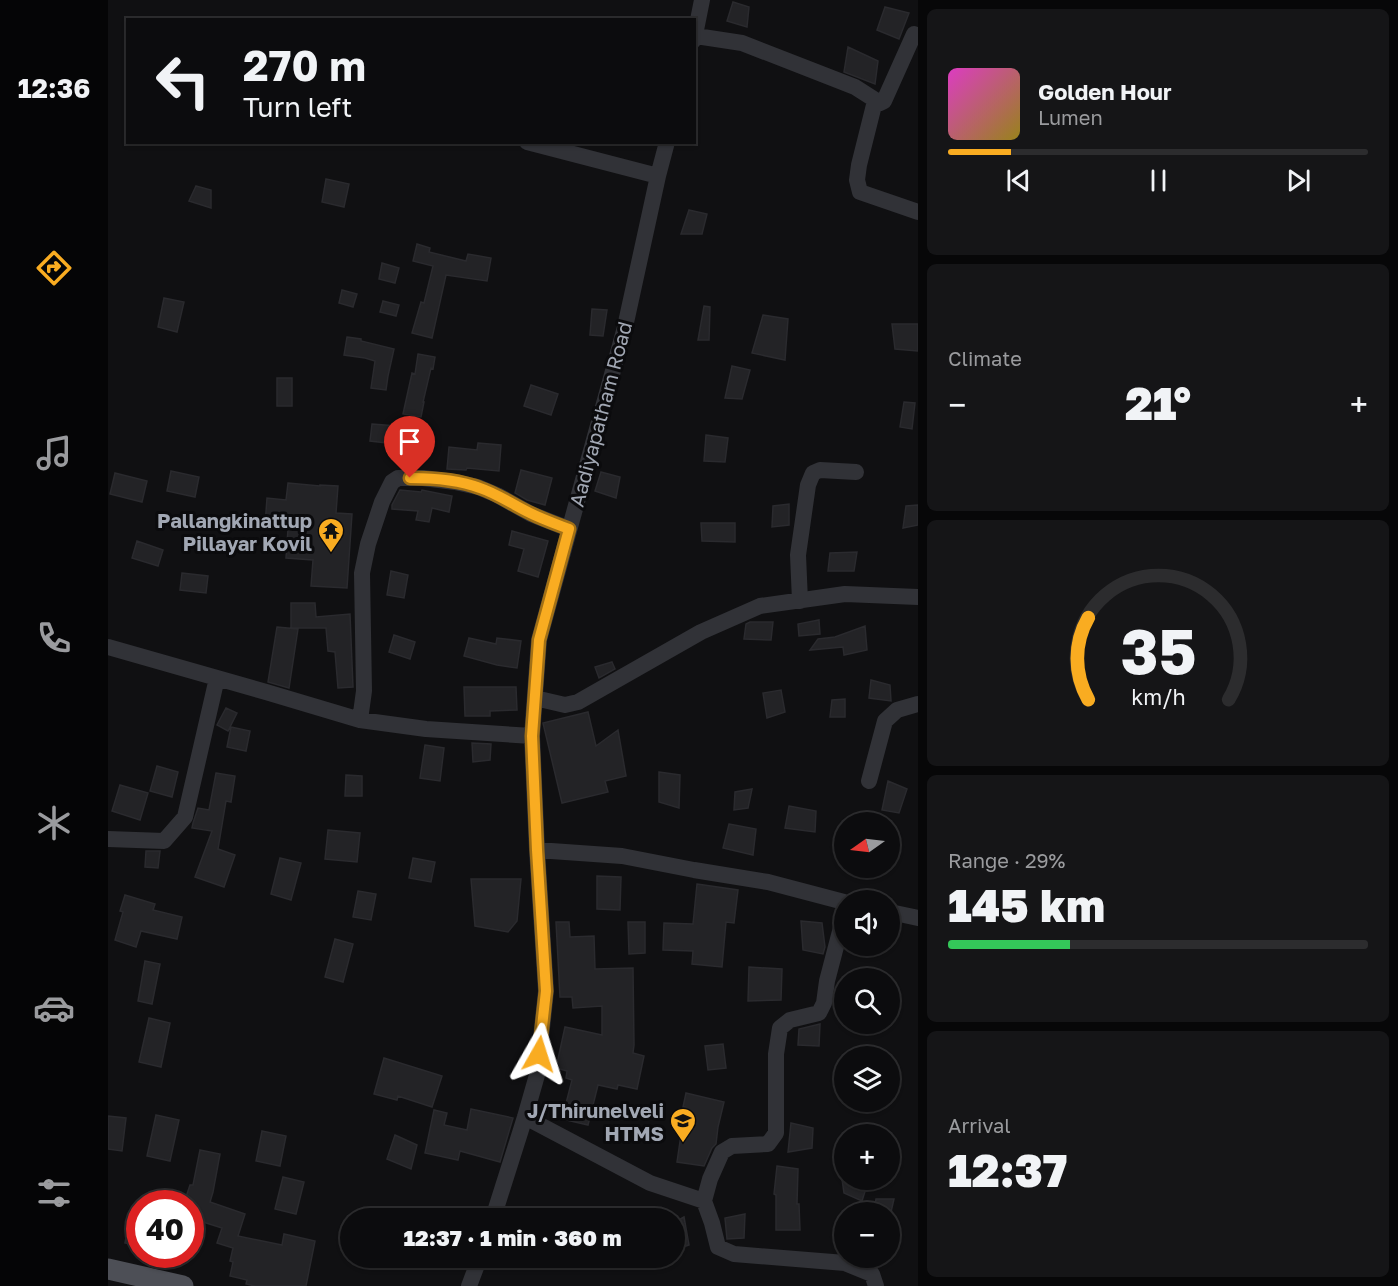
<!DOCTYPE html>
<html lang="en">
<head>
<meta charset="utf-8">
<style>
	:root { --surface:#0c0c0e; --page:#151517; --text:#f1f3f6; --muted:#9a9b9e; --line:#2c2c2e; --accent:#f9ac21 }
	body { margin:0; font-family:"Golos Text",sans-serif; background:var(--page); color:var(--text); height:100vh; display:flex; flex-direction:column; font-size:22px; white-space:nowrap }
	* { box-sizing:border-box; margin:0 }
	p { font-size:20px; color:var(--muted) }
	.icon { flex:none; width:33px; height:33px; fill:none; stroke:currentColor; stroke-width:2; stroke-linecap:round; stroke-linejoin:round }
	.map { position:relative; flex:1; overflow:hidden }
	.details { display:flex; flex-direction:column; gap:9px; padding:9px; background:#070708; width:480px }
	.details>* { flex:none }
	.top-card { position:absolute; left:18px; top:18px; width:570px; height:126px; border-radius:0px; box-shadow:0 2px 4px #0004,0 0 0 2px var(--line); background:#0c0c0e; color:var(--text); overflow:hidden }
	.needle { width:39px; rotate:256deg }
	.controls { position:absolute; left:726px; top:812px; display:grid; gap:12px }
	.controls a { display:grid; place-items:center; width:66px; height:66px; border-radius:50%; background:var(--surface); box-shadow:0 2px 4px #0004,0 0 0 2px var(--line); font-size:30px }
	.speed { position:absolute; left:18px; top:1190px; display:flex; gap:12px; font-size:30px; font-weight:700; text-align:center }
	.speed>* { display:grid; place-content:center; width:78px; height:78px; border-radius:50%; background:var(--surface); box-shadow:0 2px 4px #0004,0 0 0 2px var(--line); line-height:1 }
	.speed .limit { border:9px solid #d22; background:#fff; color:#111 }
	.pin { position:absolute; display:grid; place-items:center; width:51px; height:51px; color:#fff; margin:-62px -26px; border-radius:50% 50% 50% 0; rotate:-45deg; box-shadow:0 0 6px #0007 }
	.pin .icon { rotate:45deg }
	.me { position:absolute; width:66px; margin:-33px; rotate:6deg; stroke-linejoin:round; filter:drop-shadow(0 0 4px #0008) }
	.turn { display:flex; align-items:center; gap:21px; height:126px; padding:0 18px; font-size:27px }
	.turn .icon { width:78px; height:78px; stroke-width:2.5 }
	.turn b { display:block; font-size:42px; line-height:51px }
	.big { font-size:45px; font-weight:800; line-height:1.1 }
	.details .tile { flex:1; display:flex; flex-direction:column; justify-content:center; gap:9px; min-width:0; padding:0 21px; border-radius:9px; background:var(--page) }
	.details .dial { align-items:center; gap:0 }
	.dial svg { height:156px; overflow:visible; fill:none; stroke:var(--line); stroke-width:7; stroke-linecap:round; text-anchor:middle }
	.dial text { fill:var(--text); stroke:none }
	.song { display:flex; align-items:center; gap:18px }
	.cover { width:72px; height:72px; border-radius:9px; background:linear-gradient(135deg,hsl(310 70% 55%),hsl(50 70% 35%)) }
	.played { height:6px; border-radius:3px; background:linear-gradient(90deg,var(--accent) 15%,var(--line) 15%) }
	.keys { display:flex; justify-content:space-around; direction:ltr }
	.heat { display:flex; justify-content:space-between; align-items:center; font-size:33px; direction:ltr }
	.charge { height:9px; border-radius:4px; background:linear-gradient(90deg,#34c759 29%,var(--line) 0) }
	.trip { position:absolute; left:232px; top:1208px; width:345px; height:60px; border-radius:30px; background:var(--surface); box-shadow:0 2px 4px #0004,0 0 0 2px var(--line); font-weight:800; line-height:60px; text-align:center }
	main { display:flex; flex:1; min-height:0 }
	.tab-bar { display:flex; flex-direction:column; width:108px; justify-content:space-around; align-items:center; background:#050506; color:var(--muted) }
	.tab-bar .icon { width:42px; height:42px }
	.tab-bar .on { color:var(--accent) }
	.tab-bar b { font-size:27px; color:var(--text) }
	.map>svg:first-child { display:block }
	.building { fill:#232326; stroke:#2a2a2e; stroke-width:1.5 }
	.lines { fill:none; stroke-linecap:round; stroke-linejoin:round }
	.minor { stroke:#313237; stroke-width:16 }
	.major { stroke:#4d4f56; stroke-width:21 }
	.route-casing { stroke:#a27015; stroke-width:15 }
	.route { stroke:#f9ac21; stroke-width:10 }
	.labels { text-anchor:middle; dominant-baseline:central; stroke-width:6; stroke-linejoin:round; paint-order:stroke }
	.street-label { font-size:20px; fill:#a1a7b3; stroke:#0b0b0d }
	.poi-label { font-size:20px; font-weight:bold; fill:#a1a7b3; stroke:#0b0b0d; text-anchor:end }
</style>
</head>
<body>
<main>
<nav class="tab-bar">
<b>12:36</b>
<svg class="icon on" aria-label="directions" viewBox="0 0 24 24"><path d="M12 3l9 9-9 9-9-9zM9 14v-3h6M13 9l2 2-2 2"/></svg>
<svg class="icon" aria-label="music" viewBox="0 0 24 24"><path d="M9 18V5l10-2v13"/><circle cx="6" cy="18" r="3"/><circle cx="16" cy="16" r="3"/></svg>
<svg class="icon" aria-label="phone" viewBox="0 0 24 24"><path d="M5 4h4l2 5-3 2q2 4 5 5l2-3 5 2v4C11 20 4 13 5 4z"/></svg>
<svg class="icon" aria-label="climate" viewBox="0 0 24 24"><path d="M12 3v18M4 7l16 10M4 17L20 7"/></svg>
<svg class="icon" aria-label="car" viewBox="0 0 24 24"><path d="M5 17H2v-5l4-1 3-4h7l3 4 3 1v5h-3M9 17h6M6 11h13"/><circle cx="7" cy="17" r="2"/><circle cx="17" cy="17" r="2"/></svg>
<svg class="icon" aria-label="filters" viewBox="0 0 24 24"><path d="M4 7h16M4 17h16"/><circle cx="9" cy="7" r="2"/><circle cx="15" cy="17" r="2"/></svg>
</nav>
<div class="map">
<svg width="810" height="1286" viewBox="0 0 810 1286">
	<rect width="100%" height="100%" fill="#101012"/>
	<path class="building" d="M625 2 641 7 639 27 619 21Z
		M777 7 801 13 791 39 769 30Z
		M740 47 770 61 767 84 736 72Z
		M218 179 241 184 236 207 214 202Z
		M88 186 103 190V208L81 201Z
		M581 210 599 214 594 234H573Z
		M309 244 322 248 321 252 358 261 360 254 383 258 379 281 338 275 324 338 304 333 313 302 316 303 325 266 305 261Z
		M274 263 291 268 287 283 271 279Z
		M234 290 249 294 245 307 231 303Z
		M56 298 76 302 69 332 50 327Z
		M275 301 291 305 288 316 272 312Z
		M596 306 602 307 601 340H590Z
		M484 309 499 310 495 336 482 335Z
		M655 315 680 319 677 360 644 353Z
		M784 324H810V351L787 349Z
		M239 337 253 339V341L286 349 280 376 278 390 263 388 267 361 257 358 236 355Z
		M310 354 327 357 325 369 323 368 315 402H316L313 417 295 414 304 373 307 374Z
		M624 366 642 370 634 399 617 398Z
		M169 378H184V406H169Z
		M423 385 450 394 443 415 416 406Z
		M796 402 807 403 804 429 792 427Z
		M264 424 289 426 287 444 262 441Z
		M598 435 620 438 617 462 596 461Z
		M370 443 393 445 391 471 359 468 358 470 339 469 341 447 369 450Z
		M413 470 444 478 437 505 419 500 407 493Z
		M63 471 91 477 87 497 59 491Z
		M493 472 512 477 508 498 487 491Z
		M7 473 39 481 34 502 2 494Z
		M180 483 212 486V485L230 486 228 513 244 514 239 588 203 586 205 560 178 558 180 529 157 526 159 498 178 500Z
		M292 490 313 492 314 490 344 496 341 512 324 508 321 522 308 520 310 511 284 509V505Z
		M681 504V525L664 527 665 506Z
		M810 505V525L795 528 798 506Z
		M593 523H627V542L594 541Z
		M404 531 440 541 430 577 410 571 416 549 401 545Z
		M29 541 55 550 50 566 24 558Z
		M749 552 746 571H720L722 553Z
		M283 571 300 575 296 598 279 595Z
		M74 573 100 576 98 593 72 590Z
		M183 603H207L208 617 242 614 245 687 230 688 227 652 220 651 218 628H183Z
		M711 620 712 634 691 636 690 624Z
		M642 622H665L663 640 636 639 638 624Z
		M757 626 759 650 736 655 735 647 702 650 710 639 727 637Z
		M169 627 190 629 181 688 160 682Z
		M286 635 307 642 302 659 281 652Z
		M361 638 388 644 389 638 413 641 409 668 389 665 356 656Z
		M504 662 507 669 491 678 487 667Z
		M763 680 782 685 783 701 761 698Z
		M356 687H408L409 710 382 711V716H357Z
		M673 690 677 712 659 718 655 693Z
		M737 699V717H722L724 700Z
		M118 708 129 713 120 731 109 725Z
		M480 712 488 746 510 730 518 776 497 781 500 792 454 803 435 723Z
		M123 727 142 731 138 751 119 747Z
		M364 743 383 744 382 760 365 762Z
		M317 745 336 748 332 781 312 778Z
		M49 766 70 772 64 797 42 791Z
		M551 772 572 775 571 808 551 802Z
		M108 773 127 776 123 802 118 801 110 849 127 855 116 887 87 877 104 831 84 828 85 823 90 808 101 810Z
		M238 775 254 776V796H237Z
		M780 781 799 789 791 813 774 810Z
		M12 785 40 793 32 820 4 811Z
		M644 789 640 808 626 810 627 792Z
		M681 806 708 811 707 832 677 828Z
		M621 824 648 829 645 855 615 848Z
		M220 830 252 833 249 862 217 859Z
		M38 851H52L50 868 37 867Z
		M172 858 193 863 183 900 163 894Z
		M305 858 327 862 323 882 301 878Z
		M489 876 513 877 512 910 489 909Z
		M363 879H413L409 921 400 932 367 926Z
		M589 884 630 890 626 923 618 922 614 967 584 964 585 951 555 950 556 923 585 924Z
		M250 891 268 894 263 920 245 917Z
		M17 895 47 904 45 910 74 917 69 939 33 931 28 947 7 940 15 912 12 911Z
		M693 921 714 923 717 947 715 954 695 950Z
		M448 922H461L462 937 486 936 487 969 525 968 526 1045 525 1053 536 1056 529 1089 510 1085 509 1089 490 1085 480 1125 454 1119 464 1080 458 1078 459 1071 448 1068 457 1027 494 1035V1006L465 1008 464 997H452Z
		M520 922H537V953L521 954Z
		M227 939 245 944 235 982 217 977Z
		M37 961 52 964 44 1004 30 1001Z
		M641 967 674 969 673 1000 640 1001Z
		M41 1018 62 1023 53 1067 31 1062Z
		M712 1024 711 1046 690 1045 691 1029Z
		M615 1044 618 1068 600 1070 597 1046Z
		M276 1058 334 1076 324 1107 290 1096 289 1100 266 1094Z
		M578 1093 616 1102 610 1127 608 1144 604 1148 596 1166 569 1162 577 1107H575Z
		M363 1109 405 1118 392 1162 352 1151 350 1160 317 1153 326 1110 339 1113 336 1125 359 1130Z
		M48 1115 71 1120 62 1161 39 1156Z
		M0 1116 18 1118 14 1151 0 1149Z
		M683 1123 705 1128 704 1148 680 1152Z
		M154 1131 178 1136 172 1166 148 1161Z
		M287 1135 309 1145 303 1169 279 1159Z
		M92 1150 112 1154 105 1192 102 1202 137 1214 130 1236 174 1245 176 1234 207 1241 198 1286H147L138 1284 139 1280 122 1276 125 1262 122 1261 125 1248 109 1243 114 1228 95 1222 91 1232 82 1229V1203H76L82 1185H85Z
		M669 1166 690 1169 689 1204H691L692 1230H668V1195L666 1194Z
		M175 1177 196 1182 188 1214 167 1209Z
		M734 1179H761L754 1201 736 1193Z
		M768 1199H786L783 1212H766Z
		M637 1214 636 1238 619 1239 617 1218Z
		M22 1215 32 1217V1246L17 1243Z
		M576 1217 581 1245 567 1250V1222Z"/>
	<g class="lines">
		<path class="minor" d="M588 36 634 43 747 87 772 103 776 101 806 34
			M586 40 594 0
			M767 101 751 165 749 180 752 192 810 212
			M419 142 550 176
			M692 601 690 555 700 485 705 473 712 470 748 472
			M0 647 158 692 252 720 318 729 424 736
			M427 698 457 705 470 702 593 632 652 606 737 594 810 597
			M252 720 256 691 254 573 260 544 274 502 284 482 290 478H315L347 482 370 487 389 495 423 514 461 529
			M761 781 777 721 789 710 810 704
			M0 839 56 841 77 817 109 678
			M429 850 514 856 586 870 660 882 736 902
			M782 912 810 918
			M417 1117 542 1183 596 1201 604 1223 610 1247 626 1254 737 1263 764 1274 768 1286
			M596 1201 602 1179 614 1152 624 1146 660 1144 668 1133V1054L672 1028 682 1020 711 1013 716 1003 719 981 736 916
			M385 1218 417 1117 429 1075 438 991 429 850 424 736 431 640 517 327 550 176 559 142
			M361 1286 372 1257"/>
		<path class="major" d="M0 1269 75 1286"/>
	</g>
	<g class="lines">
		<defs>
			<path id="route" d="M302 478C325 478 351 480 372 488 390 494 405 505 422 513 434 519 448 524 461 529L431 640 424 736 429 850 438 991 431 1054"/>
		</defs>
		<use href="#route" class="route-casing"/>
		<use href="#route" class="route"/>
	</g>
	<defs>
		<symbol id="temple-pin" viewBox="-11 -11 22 30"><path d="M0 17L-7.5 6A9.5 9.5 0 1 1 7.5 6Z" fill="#f9ac21" stroke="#0b0b0d"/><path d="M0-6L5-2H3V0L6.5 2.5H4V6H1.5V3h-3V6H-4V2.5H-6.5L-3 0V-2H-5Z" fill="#111"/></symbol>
		<symbol id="school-pin" viewBox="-11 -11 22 30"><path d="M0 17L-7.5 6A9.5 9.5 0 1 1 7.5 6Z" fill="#f9ac21" stroke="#0b0b0d"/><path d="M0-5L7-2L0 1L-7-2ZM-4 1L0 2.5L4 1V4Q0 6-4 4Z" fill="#111"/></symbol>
	</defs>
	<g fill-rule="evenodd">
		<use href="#temple-pin" x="208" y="516" width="30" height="40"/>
		<use href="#school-pin" x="560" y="1106" width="30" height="40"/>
	</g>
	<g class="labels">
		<g class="street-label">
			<text transform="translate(492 414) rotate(-75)">Aadiyapatham Road</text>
		</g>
		<g class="poi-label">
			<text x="204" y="520">Pallangkinattup<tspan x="204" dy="23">Pillayar Kovil</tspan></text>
			<text x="556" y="1110">J/Thirunelveli<tspan x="556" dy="23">HTMS</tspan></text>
		</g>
	</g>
</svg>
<div class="controls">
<a><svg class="needle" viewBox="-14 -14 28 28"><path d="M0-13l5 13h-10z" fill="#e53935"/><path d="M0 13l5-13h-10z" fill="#9a9b9e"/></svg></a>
<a><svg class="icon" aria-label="sound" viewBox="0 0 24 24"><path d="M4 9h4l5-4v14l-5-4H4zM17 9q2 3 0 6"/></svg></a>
<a><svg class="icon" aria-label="search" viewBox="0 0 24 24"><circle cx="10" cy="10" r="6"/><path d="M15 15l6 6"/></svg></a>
<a><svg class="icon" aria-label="layers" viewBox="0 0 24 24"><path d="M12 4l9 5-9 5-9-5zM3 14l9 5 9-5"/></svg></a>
<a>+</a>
<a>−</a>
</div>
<div class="speed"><div class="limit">40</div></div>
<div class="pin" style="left:302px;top:478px;background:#d93025"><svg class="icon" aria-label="arrive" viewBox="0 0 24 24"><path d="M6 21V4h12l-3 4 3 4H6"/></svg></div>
<svg class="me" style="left:431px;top:1054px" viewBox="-20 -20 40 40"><path d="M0-17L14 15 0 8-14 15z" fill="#f9ac21" stroke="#fff" stroke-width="4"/></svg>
<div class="trip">12:37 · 1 min · 360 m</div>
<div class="top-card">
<div class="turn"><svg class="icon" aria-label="left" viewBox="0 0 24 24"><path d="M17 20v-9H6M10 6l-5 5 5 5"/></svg><div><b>270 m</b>Turn left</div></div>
</div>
</div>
<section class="details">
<div class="tile">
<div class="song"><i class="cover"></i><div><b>Golden Hour</b><p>Lumen</p></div></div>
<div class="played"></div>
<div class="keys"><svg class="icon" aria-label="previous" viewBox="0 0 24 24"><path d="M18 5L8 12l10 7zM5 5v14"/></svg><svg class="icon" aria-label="pause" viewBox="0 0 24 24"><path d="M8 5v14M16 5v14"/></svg><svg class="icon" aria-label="next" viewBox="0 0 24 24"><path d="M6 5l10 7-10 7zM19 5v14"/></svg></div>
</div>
<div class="tile"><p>Climate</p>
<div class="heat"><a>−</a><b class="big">21°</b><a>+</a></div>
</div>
<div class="tile dial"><svg viewBox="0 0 100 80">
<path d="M14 69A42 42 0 1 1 86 69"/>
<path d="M14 69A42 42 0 0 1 14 27" stroke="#f9ac21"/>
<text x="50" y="56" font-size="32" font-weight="700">35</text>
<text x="50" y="72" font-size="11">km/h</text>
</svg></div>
<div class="tile"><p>Range · 29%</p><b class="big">145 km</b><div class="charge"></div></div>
<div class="tile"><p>Arrival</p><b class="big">12:37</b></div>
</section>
</main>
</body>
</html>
